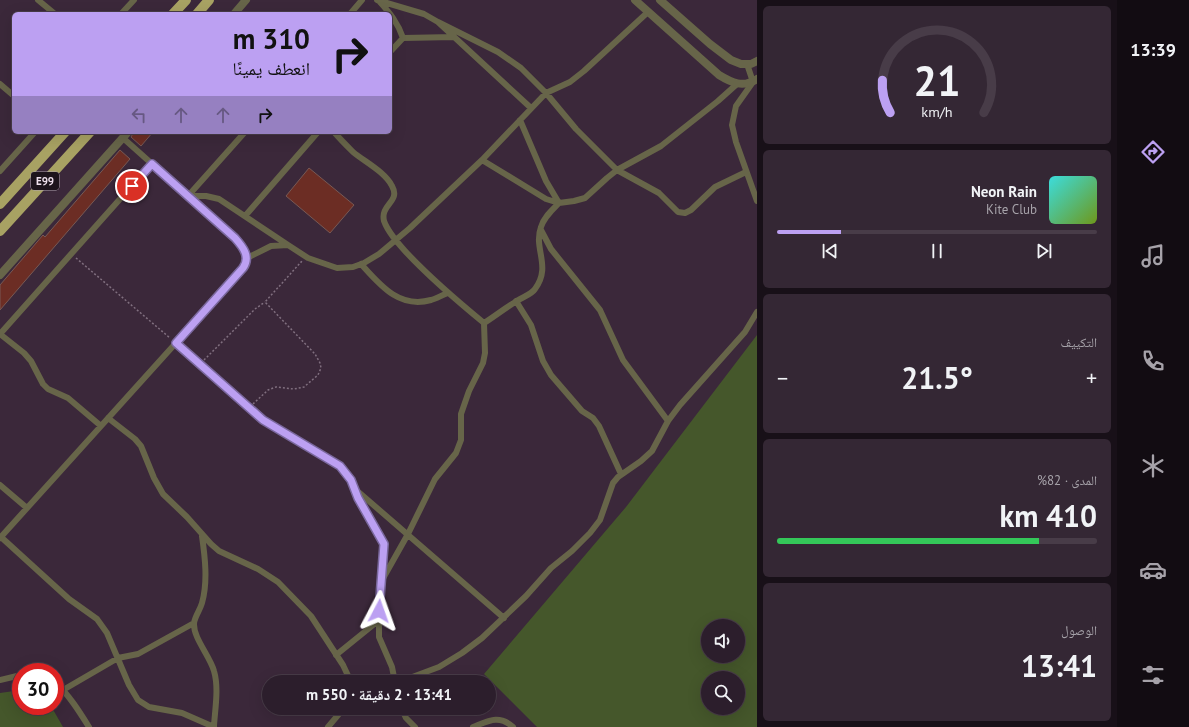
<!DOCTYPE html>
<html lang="ar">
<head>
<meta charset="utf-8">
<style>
	:root { --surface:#2c1e2c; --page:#342734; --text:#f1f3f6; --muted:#a6a2a9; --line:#483c48; --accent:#bca0f2 }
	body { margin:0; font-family:"PT Sans","Noto Naskh Arabic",sans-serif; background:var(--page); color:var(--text); direction:rtl; height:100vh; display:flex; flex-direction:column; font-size:15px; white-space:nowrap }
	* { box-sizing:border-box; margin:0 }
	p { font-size:13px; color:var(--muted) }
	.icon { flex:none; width:22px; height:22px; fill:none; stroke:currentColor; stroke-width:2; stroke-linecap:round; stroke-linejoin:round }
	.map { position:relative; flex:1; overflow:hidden; direction:ltr }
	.drawer { display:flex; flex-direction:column; gap:6px; padding:6px; background:#181018; width:360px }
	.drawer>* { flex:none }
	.top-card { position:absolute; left:12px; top:12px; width:380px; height:122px; border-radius:6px; box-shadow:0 4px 16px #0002,0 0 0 1px var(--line); direction:rtl; background:#bca0f2; color:#111; overflow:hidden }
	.buttons { position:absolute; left:701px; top:619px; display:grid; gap:8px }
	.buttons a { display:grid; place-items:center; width:44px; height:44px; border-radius:50%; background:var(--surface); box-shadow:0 4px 16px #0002,0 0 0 1px var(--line); font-size:20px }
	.speed { position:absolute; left:12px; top:663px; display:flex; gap:8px; font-size:20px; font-weight:700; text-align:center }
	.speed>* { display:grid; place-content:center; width:52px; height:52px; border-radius:50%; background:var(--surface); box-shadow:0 4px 16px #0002,0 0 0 1px var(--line); line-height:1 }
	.speed .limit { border:6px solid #d22; background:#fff; color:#111 }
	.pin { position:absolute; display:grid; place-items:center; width:34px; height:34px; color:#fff; margin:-17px; border:2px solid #fff; border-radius:50%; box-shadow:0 1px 4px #0007 }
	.me { position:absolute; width:44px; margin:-22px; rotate:4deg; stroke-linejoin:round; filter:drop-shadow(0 0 3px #0008) }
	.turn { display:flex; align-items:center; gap:14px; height:84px; padding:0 16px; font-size:18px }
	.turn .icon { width:52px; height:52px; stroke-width:2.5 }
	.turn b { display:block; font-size:28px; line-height:34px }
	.lanes { display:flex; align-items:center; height:38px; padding:0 16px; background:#0003; justify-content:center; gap:20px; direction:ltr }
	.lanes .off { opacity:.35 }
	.big { font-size:30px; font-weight:700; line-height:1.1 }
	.drawer .widget { flex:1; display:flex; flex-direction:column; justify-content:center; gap:6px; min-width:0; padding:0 14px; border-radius:6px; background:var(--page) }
	.drawer .dial { align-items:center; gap:0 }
	.dial svg { height:104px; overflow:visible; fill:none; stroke:var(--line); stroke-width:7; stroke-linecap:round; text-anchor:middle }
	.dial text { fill:var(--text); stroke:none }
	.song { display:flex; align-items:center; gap:12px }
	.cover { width:48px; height:48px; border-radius:6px; background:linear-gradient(135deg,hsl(180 70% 55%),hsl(80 70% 35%)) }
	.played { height:4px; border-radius:2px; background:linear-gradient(90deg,var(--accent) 20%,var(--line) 20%) }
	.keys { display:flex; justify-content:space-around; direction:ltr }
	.heat { display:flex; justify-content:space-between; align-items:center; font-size:22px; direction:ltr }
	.charge { height:6px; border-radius:3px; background:linear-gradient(90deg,#34c759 82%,var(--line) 0) }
	.trip { position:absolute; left:262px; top:675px; width:234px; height:40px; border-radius:20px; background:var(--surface); box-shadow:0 4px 16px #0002,0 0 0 1px var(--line); font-weight:700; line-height:40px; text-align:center; direction:rtl }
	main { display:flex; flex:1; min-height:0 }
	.tab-bar { display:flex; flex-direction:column; width:72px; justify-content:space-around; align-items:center; background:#120c12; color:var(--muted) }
	.tab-bar .icon { width:28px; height:28px }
	.tab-bar .selected { color:var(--accent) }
	.tab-bar b { font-size:18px; color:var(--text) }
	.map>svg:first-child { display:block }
	.green { fill:#45572b; fill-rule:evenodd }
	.building { fill:#6c2d24; stroke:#785954 }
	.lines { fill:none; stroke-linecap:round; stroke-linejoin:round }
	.path { stroke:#806f7f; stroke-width:1.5; stroke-dasharray:2 2; stroke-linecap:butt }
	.minor { stroke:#676549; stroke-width:6 }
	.tertiary { stroke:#676549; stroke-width:8 }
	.trunk { stroke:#a8a263; stroke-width:10 }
	.route-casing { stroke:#7a689d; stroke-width:10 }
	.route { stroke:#bca0f2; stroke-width:7 }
	.labels { text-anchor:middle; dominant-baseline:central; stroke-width:4; stroke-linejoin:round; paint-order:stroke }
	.shield { fill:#1d141c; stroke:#afa3ae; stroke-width:1 }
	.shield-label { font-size:11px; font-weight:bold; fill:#eee0ec }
</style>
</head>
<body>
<main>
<nav class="tab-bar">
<b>13:39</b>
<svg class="icon selected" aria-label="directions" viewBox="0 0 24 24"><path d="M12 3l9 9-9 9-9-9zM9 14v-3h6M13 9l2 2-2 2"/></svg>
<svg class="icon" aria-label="music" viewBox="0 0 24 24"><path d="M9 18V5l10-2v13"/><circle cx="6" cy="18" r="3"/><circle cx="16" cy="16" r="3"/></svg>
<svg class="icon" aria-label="phone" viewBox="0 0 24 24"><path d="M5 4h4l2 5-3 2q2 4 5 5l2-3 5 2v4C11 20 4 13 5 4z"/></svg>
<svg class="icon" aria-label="climate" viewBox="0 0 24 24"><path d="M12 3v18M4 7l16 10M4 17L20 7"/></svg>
<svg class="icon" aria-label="car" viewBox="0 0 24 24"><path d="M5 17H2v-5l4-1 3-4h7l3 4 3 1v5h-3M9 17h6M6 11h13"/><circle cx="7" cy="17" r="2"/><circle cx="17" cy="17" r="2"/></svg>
<svg class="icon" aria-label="filters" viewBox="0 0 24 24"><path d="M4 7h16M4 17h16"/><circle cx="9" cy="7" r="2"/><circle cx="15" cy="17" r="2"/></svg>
</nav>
<section class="drawer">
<div class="widget dial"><svg viewBox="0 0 100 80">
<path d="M14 69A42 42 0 1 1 86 69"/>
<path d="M14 69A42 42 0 0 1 8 44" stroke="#bca0f2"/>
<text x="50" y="56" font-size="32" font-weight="700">21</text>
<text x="50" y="72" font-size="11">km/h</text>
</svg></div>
<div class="widget">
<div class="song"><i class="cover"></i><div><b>Neon Rain</b><p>Kite Club</p></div></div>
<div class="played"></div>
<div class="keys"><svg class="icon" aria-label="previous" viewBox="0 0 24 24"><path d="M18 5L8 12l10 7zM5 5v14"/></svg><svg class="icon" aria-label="pause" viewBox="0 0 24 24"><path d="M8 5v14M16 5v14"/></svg><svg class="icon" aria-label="next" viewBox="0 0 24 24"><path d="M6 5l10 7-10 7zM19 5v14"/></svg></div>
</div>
<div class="widget"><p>التكييف</p>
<div class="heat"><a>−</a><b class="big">21.5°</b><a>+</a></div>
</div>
<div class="widget"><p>المدى · 82%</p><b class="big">410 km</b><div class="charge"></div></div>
<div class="widget"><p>الوصول</p><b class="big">13:41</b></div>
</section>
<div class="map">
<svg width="757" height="727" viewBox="0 0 757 727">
	<rect width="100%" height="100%" fill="#3b283a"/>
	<path class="green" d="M757 335V727H537L484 674 626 507ZM708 626H738V656H708ZM708 678H738V708H708Z
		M21 690V706H51L63 727H0V693Z"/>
	<path class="building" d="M134 132H153L141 146 131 137Z
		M120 150 130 159 0 310V285L43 235 45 237Z
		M309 168 354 205 330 233 286 196Z"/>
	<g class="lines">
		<path class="path" d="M76 258 170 338
			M204 360 255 309 265 302
			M253 404 268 390 276 387 294 389 304 387 318 375 321 368 320 363 315 354 265 302 302 261"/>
		<path class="minor" d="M38 0 55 14
			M377 0 424 14 438 22 531 108
			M379 1C390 13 398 23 403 38
			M121 14 134 0
			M350 14 362 0
			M438 22 498 52 521 68 546 93 576 129 617 170 659 193 678 212 685 213 691 210 715 187 746 172
			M390 52 403 38 454 37
			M747 64 753 82 736 106 732 125 736 142 757 201
			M0 84 14 96
			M334 132C340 139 347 146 353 152 365 162 385 172 392 186 401 202 380 204 384 221 388 232 397 242 405 251 429 277 456 300 484 323L485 353 483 363 469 391 461 414V440L456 453 435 479 408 534 381 582
			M482 160 546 199 559 203 574 201 585 198 607 178 617 170 661 146 718 101 737 84
			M0 171 35 132
			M188 196H206L219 199 288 245
			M188 196 245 132
			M245 216 318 132
			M541 230 551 249 600 310 623 360 668 421
			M247 258 271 246 288 245 308 258 337 268 353 267 364 263 379 254 410 228 482 160 546 93 570 82 584 71 648 12
			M361 264C380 285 399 309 431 300 436 299 442 295 448 293
			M516 301 531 325 543 361 551 375 582 411 593 418 599 426 621 474
			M484 323C495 316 505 308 517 301 522 297 531 295 535 289 552 266 533 249 541 227 544 217 552 210 559 203L546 181 520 120
			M0 334 152 163
			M0 334 24 353 31 361 43 384 48 389 68 398 101 426
			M176 343 263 420 340 466 351 480 358 498 385 544 379 605V637L392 667 395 682
			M108 418 135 439 141 446 154 478 163 494 187 517 211 544 219 551 258 569 278 582 311 616 343 665 351 682
			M0 485 27 508
			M355 489 504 618
			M202 536C205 557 208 582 202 603 200 610 195 616 194 623 193 638 210 656 214 671 219 688 215 709 214 726
			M1 537 69 599 97 619 107 633 129 685 138 700 149 707 182 713 214 727
			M0 538 239 273C251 258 247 251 235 238L123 138
			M336 655 378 621
			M0 680 21 675
			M55 682C69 695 79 711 89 727
			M399 682 439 667 462 653 482 638 526 596 551 568 572 551 590 533 600 520 613 483 618 477 641 461 652 451 668 421 680 405 745 332 757 312
			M63 690 118 658 138 654 194 623
			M401 708 406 718 415 727
			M328 727 344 708
			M473 727C488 721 499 714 513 727"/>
		<path class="tertiary" d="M635 0 719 75C732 83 743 88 757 79
			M660 0 710 44 731 60 741 64H751L757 61
			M234 14 246 0
			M0 275 128 132"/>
		<path class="trunk" d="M173 14 186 0
			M197 14 209 0
			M0 204 65 132
			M0 231 90 132"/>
	</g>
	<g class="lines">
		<defs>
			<path id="route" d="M132 186 152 164 235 238C243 247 251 257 243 268L176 343 263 420 340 466 351 480 358 498 384 544 379 611"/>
		</defs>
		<use href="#route" class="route-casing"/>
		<use href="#route" class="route"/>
	</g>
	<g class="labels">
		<rect class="shield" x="31" y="172" width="28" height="18" rx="3"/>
		<g class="shield-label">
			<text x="45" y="181">E99</text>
		</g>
	</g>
</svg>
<div class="buttons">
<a><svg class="icon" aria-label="sound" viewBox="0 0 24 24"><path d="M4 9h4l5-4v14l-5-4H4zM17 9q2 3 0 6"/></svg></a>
<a><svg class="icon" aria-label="search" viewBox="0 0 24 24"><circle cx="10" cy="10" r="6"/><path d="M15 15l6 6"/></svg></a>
</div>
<div class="speed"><div class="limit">30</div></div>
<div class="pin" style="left:132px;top:186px;background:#d93025"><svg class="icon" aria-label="arrive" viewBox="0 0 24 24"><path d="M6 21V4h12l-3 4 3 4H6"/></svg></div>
<svg class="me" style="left:379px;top:611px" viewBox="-20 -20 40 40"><path d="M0-17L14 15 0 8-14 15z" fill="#bca0f2" stroke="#fff" stroke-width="4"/></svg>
<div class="trip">13:41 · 2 دقيقة · 550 m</div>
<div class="top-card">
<div class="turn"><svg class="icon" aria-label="right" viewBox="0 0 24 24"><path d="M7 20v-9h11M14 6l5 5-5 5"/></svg><div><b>310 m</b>انعطف يمينًا</div></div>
<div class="lanes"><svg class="icon off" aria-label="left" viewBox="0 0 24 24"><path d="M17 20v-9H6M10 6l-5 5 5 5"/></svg><svg class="icon off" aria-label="ahead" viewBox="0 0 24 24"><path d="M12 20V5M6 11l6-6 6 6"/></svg><svg class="icon off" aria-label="ahead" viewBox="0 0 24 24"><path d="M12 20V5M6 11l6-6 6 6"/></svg><svg class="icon" aria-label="right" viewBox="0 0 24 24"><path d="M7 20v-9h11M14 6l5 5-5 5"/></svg></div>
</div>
</div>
</main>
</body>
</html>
